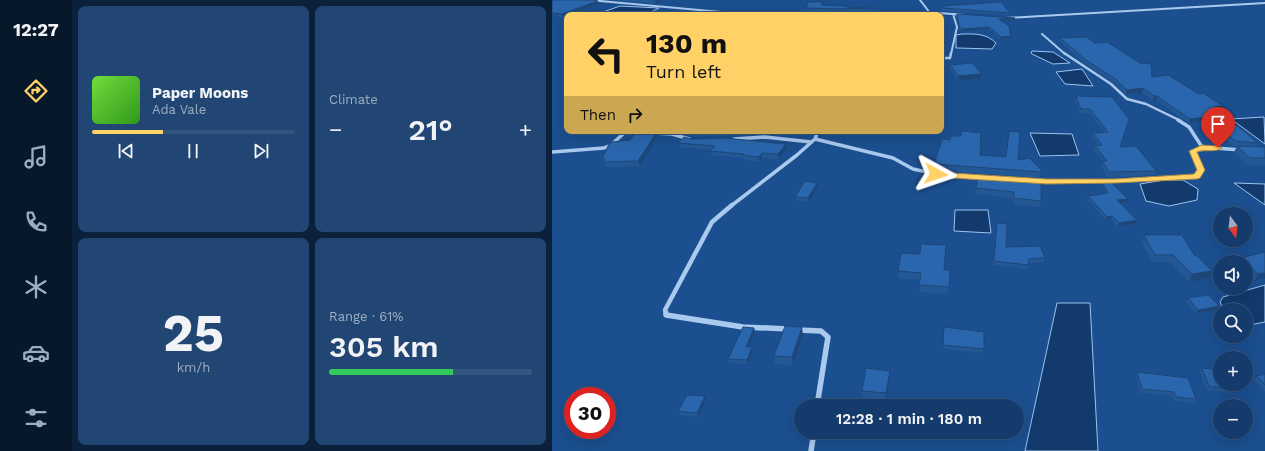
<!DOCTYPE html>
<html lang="en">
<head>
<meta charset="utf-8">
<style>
	:root { --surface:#143b6b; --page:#214673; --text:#f1f3f6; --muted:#9dadc1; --line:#33557e; --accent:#ffd166 }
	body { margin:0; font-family:"Work Sans",sans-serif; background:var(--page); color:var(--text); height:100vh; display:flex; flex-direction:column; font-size:15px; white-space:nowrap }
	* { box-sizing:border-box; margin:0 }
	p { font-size:13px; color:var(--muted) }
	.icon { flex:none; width:22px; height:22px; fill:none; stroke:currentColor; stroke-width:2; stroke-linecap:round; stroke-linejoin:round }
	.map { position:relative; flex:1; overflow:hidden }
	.side { display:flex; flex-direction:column; gap:6px; padding:6px; background:#0b203b; width:480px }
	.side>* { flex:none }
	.hud { position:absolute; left:12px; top:12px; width:380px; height:122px; border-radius:8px; box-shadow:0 4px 16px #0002,0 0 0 1px var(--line); background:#ffd166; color:#111; overflow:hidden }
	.needle { width:26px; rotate:165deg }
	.buttons { position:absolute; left:661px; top:207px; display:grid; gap:8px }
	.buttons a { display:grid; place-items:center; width:40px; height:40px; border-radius:50%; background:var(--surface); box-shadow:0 4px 16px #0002,0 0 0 1px var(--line); font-size:20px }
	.speed { position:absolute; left:12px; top:387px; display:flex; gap:8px; font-size:20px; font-weight:700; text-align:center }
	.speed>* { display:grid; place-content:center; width:52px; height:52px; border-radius:50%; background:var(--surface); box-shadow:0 4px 16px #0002,0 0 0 1px var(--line); line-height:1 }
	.speed .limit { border:6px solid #d22; background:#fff; color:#111 }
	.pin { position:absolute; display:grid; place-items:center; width:34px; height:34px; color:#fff; margin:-41px -17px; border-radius:50% 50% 50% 0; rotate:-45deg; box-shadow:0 0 4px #0007 }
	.pin .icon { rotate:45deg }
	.me { position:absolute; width:44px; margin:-22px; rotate:95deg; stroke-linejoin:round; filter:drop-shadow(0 0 3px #0008) }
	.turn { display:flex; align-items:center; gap:14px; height:84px; padding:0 16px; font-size:18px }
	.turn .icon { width:52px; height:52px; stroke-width:2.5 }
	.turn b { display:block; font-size:28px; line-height:34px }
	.then { display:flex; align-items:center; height:38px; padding:0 16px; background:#0003; gap:8px; font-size:15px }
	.big { font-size:30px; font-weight:600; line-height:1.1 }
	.side .tile { flex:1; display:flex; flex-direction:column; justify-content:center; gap:6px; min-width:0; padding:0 14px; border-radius:8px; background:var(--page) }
	.side .dial { align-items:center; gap:0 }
	.dial b { font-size:52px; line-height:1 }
	.song { display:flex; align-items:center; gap:12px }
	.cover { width:48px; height:48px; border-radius:6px; background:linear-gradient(135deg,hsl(100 70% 55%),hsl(110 70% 35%)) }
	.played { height:4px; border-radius:2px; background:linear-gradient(90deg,var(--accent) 35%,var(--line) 35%) }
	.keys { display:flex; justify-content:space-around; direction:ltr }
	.heat { display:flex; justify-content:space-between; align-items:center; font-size:22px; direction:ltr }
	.charge { height:6px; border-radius:3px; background:linear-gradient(90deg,#34c759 61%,var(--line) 0) }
	.side .tiles { flex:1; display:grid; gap:6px; grid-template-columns:repeat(2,1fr) }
	.trip { position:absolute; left:242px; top:399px; width:230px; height:40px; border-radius:20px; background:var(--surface); box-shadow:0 4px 16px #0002,0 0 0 1px var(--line); font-weight:600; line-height:40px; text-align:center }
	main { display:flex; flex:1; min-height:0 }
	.tabs { display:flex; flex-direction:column; width:72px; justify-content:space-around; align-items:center; background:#08182b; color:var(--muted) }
	.tabs .icon { width:28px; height:28px }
	.tabs .active { color:var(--accent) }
	.tabs b { font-size:18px; color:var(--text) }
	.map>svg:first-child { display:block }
	.water { fill:#123a6d; stroke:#9cc4f0 }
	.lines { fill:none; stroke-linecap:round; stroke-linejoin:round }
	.street-far4 { stroke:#a9c9ee; stroke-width:2 }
	.street-far3 { stroke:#a9c9ee; stroke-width:2.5 }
	.street-far2 { stroke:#a9c9ee; stroke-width:3.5 }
	.street-far1 { stroke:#a9c9ee; stroke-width:4.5 }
	.street { stroke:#a9c9ee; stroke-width:5.5 }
	.wall { fill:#245895 }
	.shaded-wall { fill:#1d4779 }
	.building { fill:#2a66ad; stroke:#1d4779 }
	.route { fill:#ffd166; stroke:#a68842 }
</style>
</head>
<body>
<main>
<nav class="tabs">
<b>12:27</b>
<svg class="icon active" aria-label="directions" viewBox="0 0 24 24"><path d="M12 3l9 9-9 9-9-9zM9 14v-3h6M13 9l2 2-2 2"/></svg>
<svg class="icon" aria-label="music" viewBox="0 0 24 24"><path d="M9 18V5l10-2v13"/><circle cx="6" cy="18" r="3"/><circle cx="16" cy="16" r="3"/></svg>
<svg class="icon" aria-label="phone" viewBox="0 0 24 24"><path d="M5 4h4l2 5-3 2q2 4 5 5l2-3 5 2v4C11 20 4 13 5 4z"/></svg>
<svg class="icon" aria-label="climate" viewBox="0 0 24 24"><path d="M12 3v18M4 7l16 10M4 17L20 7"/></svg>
<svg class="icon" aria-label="car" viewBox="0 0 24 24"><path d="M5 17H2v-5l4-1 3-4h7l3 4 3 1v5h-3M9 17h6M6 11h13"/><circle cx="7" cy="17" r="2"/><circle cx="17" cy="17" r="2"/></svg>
<svg class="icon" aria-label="filters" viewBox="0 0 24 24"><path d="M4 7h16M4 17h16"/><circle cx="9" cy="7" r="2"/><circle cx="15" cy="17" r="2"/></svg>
</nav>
<section class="side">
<div class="tiles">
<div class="tile">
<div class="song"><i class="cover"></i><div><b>Paper Moons</b><p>Ada Vale</p></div></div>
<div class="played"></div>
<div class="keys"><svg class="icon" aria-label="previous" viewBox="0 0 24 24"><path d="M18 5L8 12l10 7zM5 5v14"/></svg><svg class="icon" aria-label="pause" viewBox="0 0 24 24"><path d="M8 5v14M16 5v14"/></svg><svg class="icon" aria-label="next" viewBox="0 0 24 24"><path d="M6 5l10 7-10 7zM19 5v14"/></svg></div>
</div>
<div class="tile"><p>Climate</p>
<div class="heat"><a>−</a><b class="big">21°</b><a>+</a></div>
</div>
<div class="tile dial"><b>25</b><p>km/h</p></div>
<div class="tile"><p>Range · 61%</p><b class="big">305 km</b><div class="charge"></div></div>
</div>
</section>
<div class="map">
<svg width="713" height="451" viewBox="0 0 713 451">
	<rect width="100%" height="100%" fill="#1b4f8f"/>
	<path class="water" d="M68 6 107 8 93 15H43Z
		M410 34C423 34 434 33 444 43L440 49 406 48H404V35Z
		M480 51 501 52 518 63 501 64 480 54 479 53Z
		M530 69 541 86 513 84 504 72Z
		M712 117 713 144 679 119Z
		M478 133 520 134 527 155 488 156Z
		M612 180H631L646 189 645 200 617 206 594 201 588 184Z
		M682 183 713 184V205Z
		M403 210H436L439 233 402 231Z
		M713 285V322L703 324 694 322V310L671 309 668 302 671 297Z
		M505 303H538L546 451H473Z"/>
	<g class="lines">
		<path class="street-far4" d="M37 0 169 12 259 14
			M368 0 378 13
			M318 14 387 13 413 15
			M454 18 713 3
			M490 34 513 54
			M399 54 405 27 401 14"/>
		<path class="street-far3" d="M512 53 559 84 575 99 594 104 629 121
			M389 58H398L399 53"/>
		<path class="street-far2" d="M626 120 637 127 650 147
			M101 133 120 134 137 139
			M182 139 213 137 259 142
			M263 139 341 158 361 169 384 174 430 178
			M0 152 52 148 59 145 72 133H88
			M485 181H563L645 177 650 170 641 151 650 147 689 150
			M179 206 245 155 263 139 266 131"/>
		<path class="street-far1" d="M114 314 113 310 160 222 180 205"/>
		<path class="street" d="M114 313V315L191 327 237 329
			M246 330 269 331 276 337 265 406
			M259 451 262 432"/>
	</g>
	<path class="wall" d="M0 0 47 3 11 17 0 15Z
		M64 0H112L104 4Z
		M271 5 296 8H321V12H254V8Z
		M389 6 458 13V15L391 11 389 8Z
		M405 14 462 20 450 21 459 36V38L448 39 437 29 410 31 407 28 404 17Z
		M508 38 543 43 600 77 669 110H666L706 143 705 147H713V165H695L682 152 685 146H681L653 121 637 123 604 100H601L590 93 574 94 561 82 533 64 508 41Z
		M398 65 430 74 429 79 406 81 398 69Z
		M524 96 576 123 568 147 604 171 603 175 555 177 549 166 551 161 542 150 543 146 546 145 540 137 541 133 552 132 538 113H528L523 100Z
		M140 131H185L180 136H139L138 133Z
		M105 132 106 136 88 166 53 167 50 159 78 140Z
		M139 139 234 144 235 148 227 159 210 158 208 162 192 160 191 158 159 155V150L128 147 126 143Z
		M398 140 428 155 466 160 489 172 488 178 382 170V164Z
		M426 174 489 201 488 207 461 204V198L423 194Z
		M549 180 576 199 575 202 568 203 585 220 584 224 566 227 559 219 554 220 535 200 536 196 554 193 549 183Z
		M266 186 257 202 244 200 243 197Z
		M445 223 454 247 493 258 492 262 476 263 475 269 441 265Z
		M592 235 643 256 660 271 657 278 637 282 618 262H600L590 243Z
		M713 252V278L703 280 694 271V262H686L688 258Z
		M392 270H398L396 294 367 292 368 280 346 278V271Z
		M636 298 668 306 666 310 644 314 634 302Z
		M392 327 432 349 431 353 391 349Z
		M202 328 203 332 197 347 201 351 196 364 177 363 176 359Z
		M251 335 241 365 223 364 222 356Z
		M650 368 681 389 679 393 654 390 648 372Z
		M338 371V378L334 401 310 399V391Z
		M585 372 644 399 642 403 622 401 621 396 588 393 584 376Z
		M713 374V392L702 380 705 376Z
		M154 400 146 417 128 415 126 411Z
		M249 413V429L243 428 242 424Z"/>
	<path class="shaded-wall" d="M105 0H112L104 4 103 1Z
		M46 1 47 3 11 17 10 14Z
		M463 18 462 20 447 21V19Z
		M437 27V29L410 31V29Z
		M459 36V38L448 39 449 37Z
		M430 74 429 79 406 81V76Z
		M591 88 590 93 574 94 575 90Z
		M602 96H605L604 100H601Z
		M671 106 669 110 661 111 662 107Z
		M654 117 653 121 637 123 638 119Z
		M181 131H185L180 136 179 133Z
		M105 132 106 136 88 166 86 161Z
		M234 144 235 148 227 159 226 154Z
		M210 153V158L208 162 207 157Z
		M265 183 266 186 257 202 256 198Z
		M576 199 575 202 564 204 565 200Z
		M560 216 559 219 554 220 555 217Z
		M585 220 584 224 566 227 567 223Z
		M660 271 657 278 637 282 640 274Z
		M713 273V278L703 280 706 274Z
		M668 306 666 310 644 314 646 310Z
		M250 327 251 335 241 365 240 357Z
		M202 328 203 332 195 351 194 347Z
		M200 347 201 351 196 364 195 360Z
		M338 371V378L334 401V393Z
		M153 396 154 400 146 417 145 413Z"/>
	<path class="building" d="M0 0H40L46 1 10 14 0 13Z
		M256 2H271L269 5 295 6 296 8 320 7 321 8 288 9 254 8Z
		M449 2 458 13 391 8 389 6Z
		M256 13H323L324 15H257Z
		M405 14 463 18 447 19 457 26 459 36 449 37 437 27 410 29 407 26Z
		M534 37 543 43 555 42 588 63 599 64 600 77 616 75 647 94 651 93 671 106 662 107 706 143 683 141 654 117 638 119 605 96H602L591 88 575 90 562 78 534 60 508 38Z
		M420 63 430 74 406 76 398 65Z
		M524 96 560 97 577 119 568 147 584 146 604 171 557 172 550 161H555L543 146 550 145 541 133 556 132 538 109H529Z
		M140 131H181L179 133H138Z
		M410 131 429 133 428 155 454 157 457 131 468 132 466 160 477 158 489 170V172L382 164 390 139 398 140 399 136H409Z
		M84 132H105L86 161 52 162 53 159H50L57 144 60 142 78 140Z
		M132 137 139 139 173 138 234 144 226 154 210 153 207 157 191 155 192 154 158 151 163 146 126 143Z
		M685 146 713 147V158H698Z
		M426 174 489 179V201L462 198V192L424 188Z
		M549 180H557L576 199 565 200 585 220 567 223 560 216 555 217 536 196 556 193Z
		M253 181 265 183 256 198 243 197Z
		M445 223 455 224 454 247 488 246 493 258 477 259 476 265 442 261Z
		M592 235H630L643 256H645L660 271 640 274 621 255H603Z
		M369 244 394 245 392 270H398L397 287 367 285 369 273 346 271 349 253 368 254Z
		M713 252V273L706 274 694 263V262H693L688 258Z
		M656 295 668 306 646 310 636 298Z
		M233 326 250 327 240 357 222 356Z
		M191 327 202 328 194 347H200L195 360 176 359Z
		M392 327 432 332V349L391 345Z
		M314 368 338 371 334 393 310 391Z
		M650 368 668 370V384H679L681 389 657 386Z
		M585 372 636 378 644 399 624 397 622 392 590 389Z
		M713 374V385L705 376Z
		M135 395 153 396 145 413 126 411Z
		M245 413H249V425L242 424Z"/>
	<path class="route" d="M650 145 666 146 670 148C663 153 653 149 645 152L653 170 648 178 645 179 563 183 495 184 384 177 380 174 384 172 495 179H563L642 174 645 170 637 151Z"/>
</svg>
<div class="buttons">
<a><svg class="needle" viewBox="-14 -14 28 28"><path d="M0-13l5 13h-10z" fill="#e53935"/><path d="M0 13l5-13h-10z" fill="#9dadc1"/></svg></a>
<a><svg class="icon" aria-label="sound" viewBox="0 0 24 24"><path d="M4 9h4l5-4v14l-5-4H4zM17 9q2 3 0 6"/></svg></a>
<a><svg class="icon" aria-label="search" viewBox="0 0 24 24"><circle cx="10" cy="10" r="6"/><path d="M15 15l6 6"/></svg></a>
<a>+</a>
<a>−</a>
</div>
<div class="speed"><div class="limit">30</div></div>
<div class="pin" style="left:666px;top:148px;background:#d93025"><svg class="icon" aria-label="arrive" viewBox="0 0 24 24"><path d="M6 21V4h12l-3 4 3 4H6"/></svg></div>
<svg class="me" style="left:384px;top:174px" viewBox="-20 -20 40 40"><path d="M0-17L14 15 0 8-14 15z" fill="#ffd166" stroke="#fff" stroke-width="4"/></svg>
<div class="trip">12:28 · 1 min · 180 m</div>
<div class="hud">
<div class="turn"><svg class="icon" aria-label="left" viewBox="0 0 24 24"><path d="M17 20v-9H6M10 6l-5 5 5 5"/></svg><div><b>130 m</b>Turn left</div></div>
<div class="then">Then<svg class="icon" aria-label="right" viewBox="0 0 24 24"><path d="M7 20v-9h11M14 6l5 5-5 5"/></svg></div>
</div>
</div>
</main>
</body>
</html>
